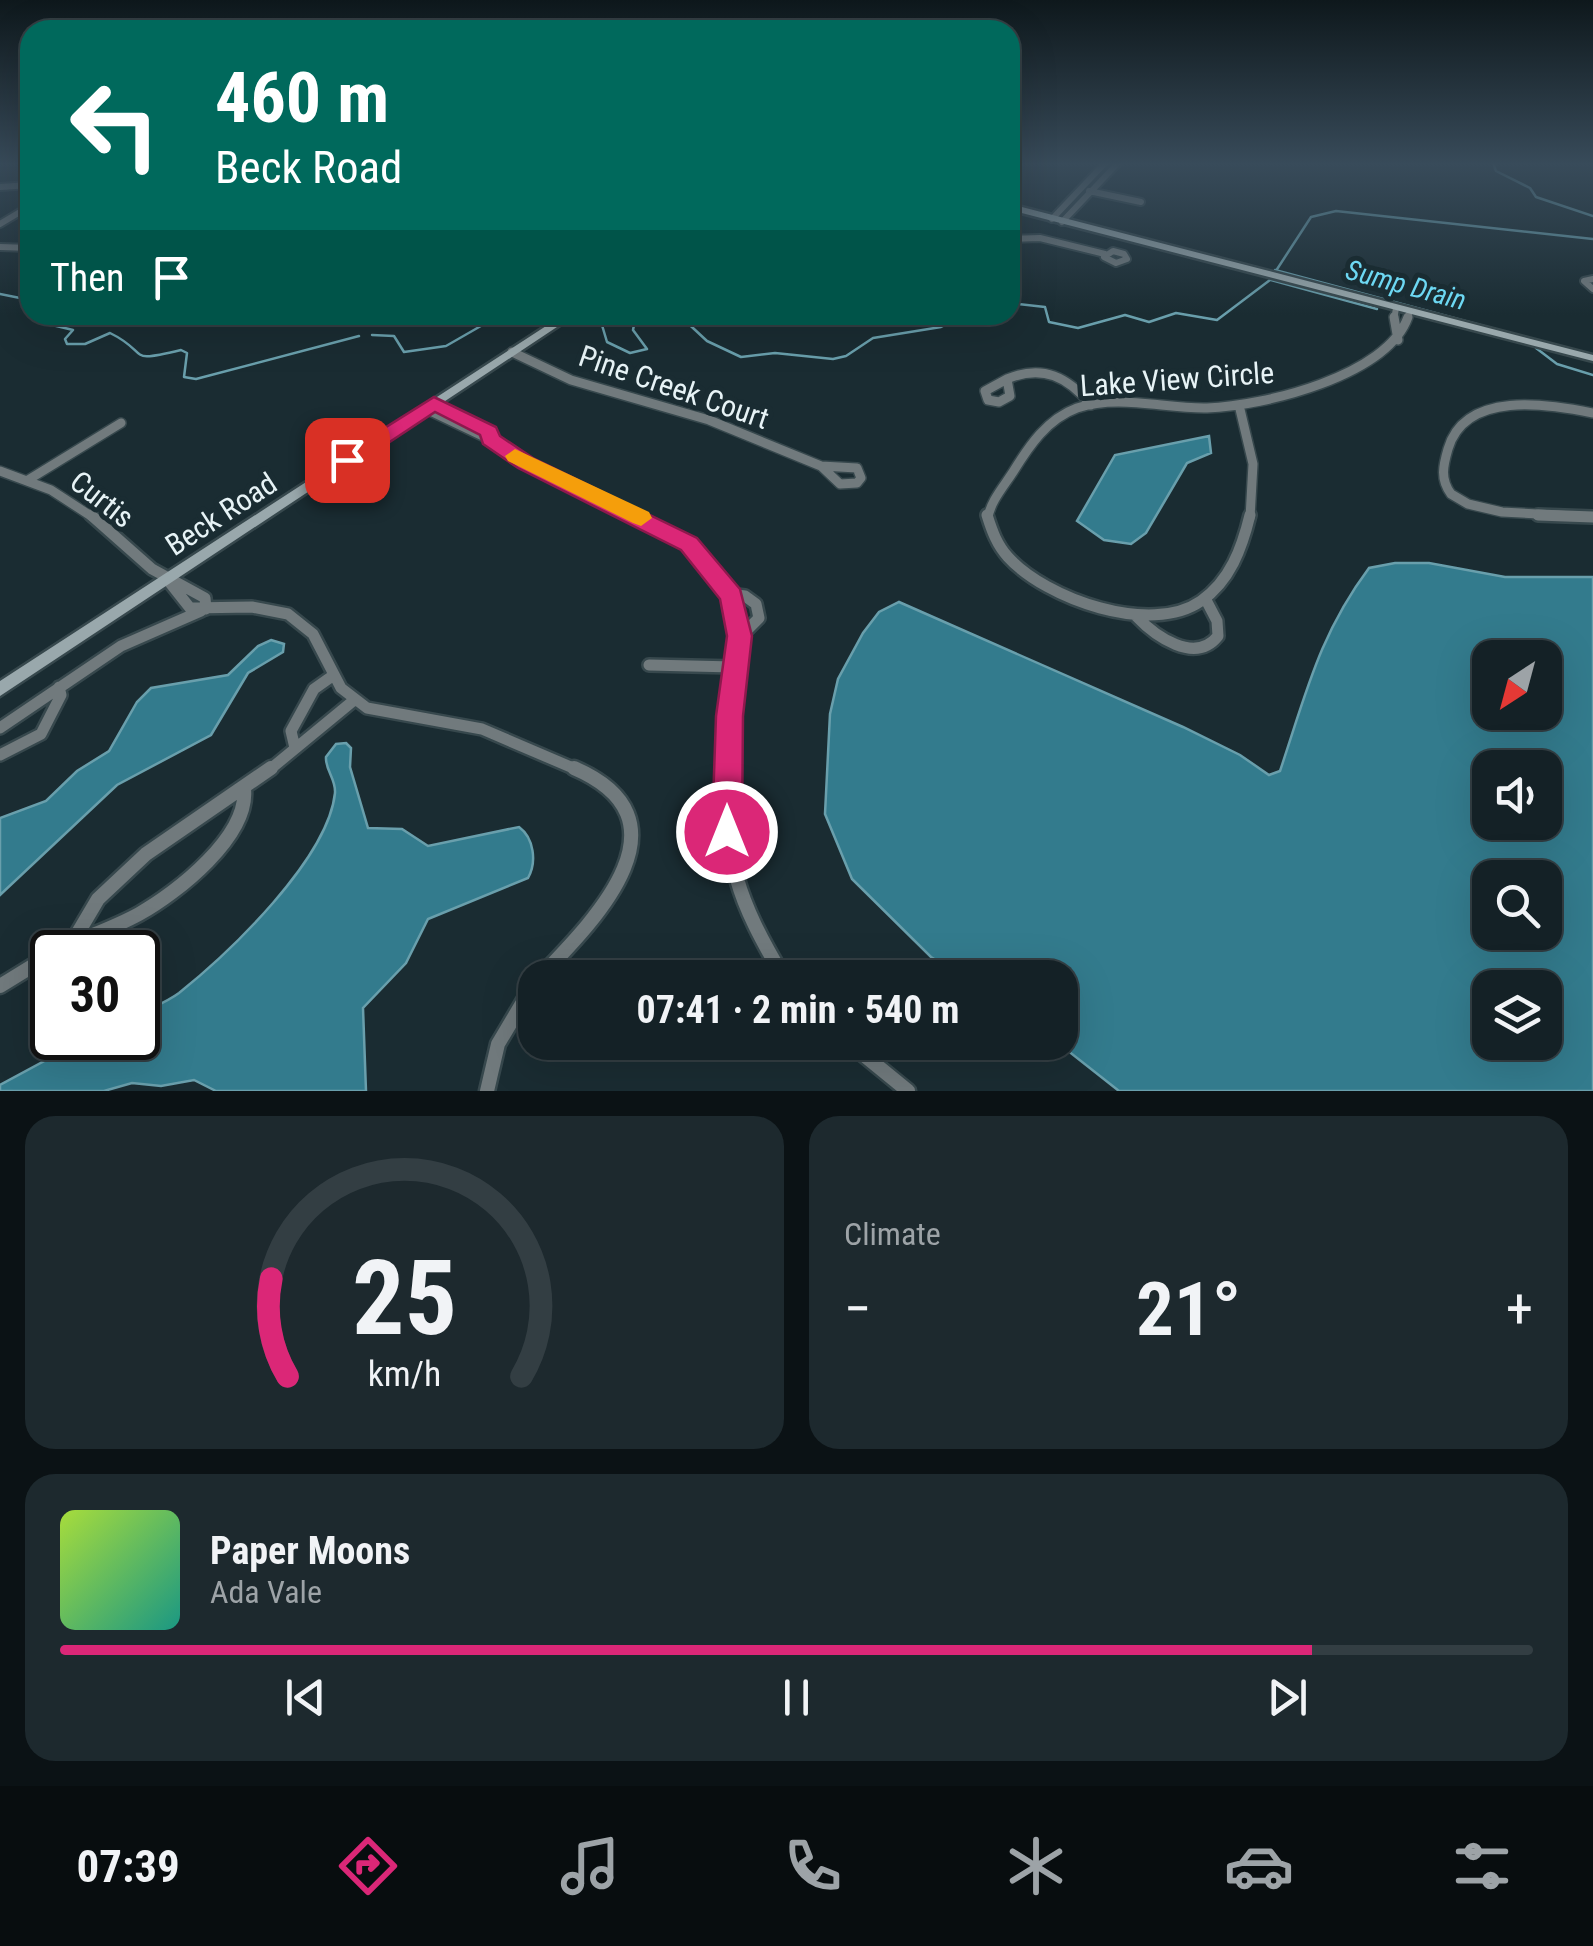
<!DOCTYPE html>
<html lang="en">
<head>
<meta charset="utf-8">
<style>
	:root { --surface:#142126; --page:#1d292e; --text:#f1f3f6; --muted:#9da3a7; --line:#333e43; --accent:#db2777 }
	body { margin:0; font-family:"Roboto Condensed",sans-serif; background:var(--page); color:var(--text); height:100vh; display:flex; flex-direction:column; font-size:38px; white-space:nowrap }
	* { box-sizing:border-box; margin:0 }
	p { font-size:32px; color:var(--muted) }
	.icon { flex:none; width:55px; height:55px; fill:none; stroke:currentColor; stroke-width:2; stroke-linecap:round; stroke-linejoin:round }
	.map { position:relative; height:1091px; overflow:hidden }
	.details { display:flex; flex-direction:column; gap:25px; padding:25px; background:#0b1215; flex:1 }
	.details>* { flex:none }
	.top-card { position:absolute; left:20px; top:20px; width:1000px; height:305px; border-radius:30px; box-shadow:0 10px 40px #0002,0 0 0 2px var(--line); background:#00695c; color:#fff; overflow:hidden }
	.needle { width:65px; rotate:216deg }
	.buttons { position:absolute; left:1472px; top:640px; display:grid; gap:20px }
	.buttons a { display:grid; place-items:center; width:90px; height:90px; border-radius:20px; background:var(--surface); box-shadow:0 10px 40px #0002,0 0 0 2px var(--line); font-size:50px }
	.speed { position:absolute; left:30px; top:930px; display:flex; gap:20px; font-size:50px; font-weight:700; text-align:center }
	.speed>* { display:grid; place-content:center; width:130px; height:130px; border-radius:50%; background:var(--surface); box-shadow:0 10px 40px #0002,0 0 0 2px var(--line); line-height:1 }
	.speed .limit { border:5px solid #111; border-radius:15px; background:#fff; color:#111 }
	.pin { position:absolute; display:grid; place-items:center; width:85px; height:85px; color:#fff; margin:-42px; border-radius:20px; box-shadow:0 5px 15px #0006 }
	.me { position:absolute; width:110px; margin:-55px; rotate:0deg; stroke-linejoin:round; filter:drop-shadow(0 0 8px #0008) }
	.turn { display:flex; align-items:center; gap:35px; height:210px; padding:0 30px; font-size:45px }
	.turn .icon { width:130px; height:130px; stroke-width:2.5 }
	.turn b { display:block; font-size:70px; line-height:85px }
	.then { display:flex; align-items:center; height:95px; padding:0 30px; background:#0003; gap:20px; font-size:38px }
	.big { font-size:75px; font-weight:700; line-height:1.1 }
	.details .card { flex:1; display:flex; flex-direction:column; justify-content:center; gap:15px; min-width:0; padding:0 35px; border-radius:30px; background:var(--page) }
	.details .dial { align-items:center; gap:0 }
	.dial svg { height:260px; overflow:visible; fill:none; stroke:var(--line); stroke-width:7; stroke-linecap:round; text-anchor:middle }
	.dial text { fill:var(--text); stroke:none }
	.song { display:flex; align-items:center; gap:30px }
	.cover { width:120px; height:120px; border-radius:15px; background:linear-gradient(135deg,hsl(80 70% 55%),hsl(170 70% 35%)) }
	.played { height:10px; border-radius:5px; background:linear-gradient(90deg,var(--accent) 85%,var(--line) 85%) }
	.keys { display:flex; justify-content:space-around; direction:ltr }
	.heat { display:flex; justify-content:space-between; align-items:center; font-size:55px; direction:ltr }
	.details .tiles { flex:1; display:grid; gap:25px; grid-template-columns:1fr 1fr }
	.card:last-child { grid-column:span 2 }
	.trip { position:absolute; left:518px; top:960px; width:560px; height:100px; border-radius:30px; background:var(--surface); box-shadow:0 10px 40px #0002,0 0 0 2px var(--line); font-weight:700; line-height:100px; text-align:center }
	.tabs { display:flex; height:160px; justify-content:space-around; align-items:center; background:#080d0f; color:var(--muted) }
	.tabs .icon { width:70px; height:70px }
	.tabs .current { color:var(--accent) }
	.tabs b { font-size:45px; color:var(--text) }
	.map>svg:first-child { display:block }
	.water { fill:#337b8d; stroke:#699fac; stroke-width:2.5; fill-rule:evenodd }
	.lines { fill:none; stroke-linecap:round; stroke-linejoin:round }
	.stream { stroke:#699fac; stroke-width:2.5 }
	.street-far3-casing { stroke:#37484d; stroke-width:10 }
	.street-far2-casing { stroke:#37484d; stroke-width:12 }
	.street-far1-casing { stroke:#37484d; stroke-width:16 }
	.street-casing { stroke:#37484d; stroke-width:19 }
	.secondary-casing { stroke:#37484d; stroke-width:5 }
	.street-far3 { stroke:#717a7d; stroke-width:6 }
	.street-far2 { stroke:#717a7d; stroke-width:9 }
	.street-far1 { stroke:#717a7d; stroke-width:11 }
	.street { stroke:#717a7d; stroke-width:14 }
	.secondary { fill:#99a8ac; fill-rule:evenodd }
	.route { fill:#db2777; stroke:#8e194d; stroke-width:2.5 }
	.slow { fill:#f59e0b }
	.labels { text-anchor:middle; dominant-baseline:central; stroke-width:10; stroke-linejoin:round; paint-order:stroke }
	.far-water-label { font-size:28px; font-style:italic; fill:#6dd8f3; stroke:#1a2c32 }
	.street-label { font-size:30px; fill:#e7f3f6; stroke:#1a2c32 }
</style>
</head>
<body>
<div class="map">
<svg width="1593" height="1091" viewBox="0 0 1593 1091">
	<rect width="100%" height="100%" fill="#1a2c32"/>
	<path class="water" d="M1209 436 1211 453 1187 463 1146 533 1131 544 1104 540 1077 521 1115 455Z
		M1395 563H1429L1505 577H1593V1091H1119L1058 1043 1060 978 964 977 931 957 852 879 825 814 830 714 838 679 863 633 879 612 899 602 1183 727 1240 755 1269 775 1280 771C1306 694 1319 635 1369 568ZM1490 658H1545V712H1490ZM1490 768H1545V822H1490ZM1490 878H1545V932H1490ZM1490 988H1545V1042H1490Z
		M271 640 284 644 283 652 248 673 211 735 117 785 0 895V818L46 801 77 771 109 751 137 702 151 688 228 675 258 646Z
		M346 743 351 748 350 767 368 828 402 829 428 846 519 827C534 838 537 862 528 878L428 919 406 963 363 1008 366 1091H216L194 1080 161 1086 132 1083 104 1091H0V1085L87 1038H138V1015C151 1008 167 1002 179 993 229 953 328 859 335 793 336 779 325 770 326 757L336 744Z"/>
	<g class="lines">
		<path class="stream" d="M1493 163 1496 171 1530 188 1536 197 1593 216
			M1275 270 1529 338
			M1271 280 1377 309
			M0 294 30 300
			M1010 303 1045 307 1049 322 1078 328 1125 315 1149 322 1176 313 1217 320 1270 280 1311 217 1336 211 1593 239
			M41 315 48 324 73 330 65 339 67 344H85L110 333C151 353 124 364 181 350L187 353 184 377 196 379 359 336
			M599 315 607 342 630 353 647 349 633 330 636 315
			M679 315 707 341 741 357 775 353 833 359 846 356 873 338 941 327 947 324 945 315
			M372 335 394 336 404 352 446 346 500 315
			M1536 348 1557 364 1593 375"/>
		<defs>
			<path id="street-far3" d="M0 187 30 185
				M1089 191 1141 202
				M1052 219 1105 163
				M1062 222 1118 163
				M0 224 30 206
				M1010 239 1040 238 1105 254
				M0 247 30 248
				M1113 251 1124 254 1127 259 1116 263 1104 257Z
				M1593 279 1584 281 1593 289
				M1394 320 1396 308
				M1407 320 1410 311"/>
			<path id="street-far2" d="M1394 317 1398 340
				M512 352 571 380 709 420 821 466
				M1007 379 1010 396 999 402 988 400 985 391Z
				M1007 379C1043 364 1068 377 1091 405
				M1239 405 1253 464 1250 518
				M426 409 491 440 489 432 434 403
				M1593 413C1548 404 1465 390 1448 449 1443 466 1440 479 1451 494L1468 504 1502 512 1593 517
				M491 440 525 463 636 518
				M821 466 857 468 861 478 857 483 840 484Z
				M0 471 51 490 94 518
				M28 480 121 423
				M988 518C990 502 1004 486 1013 472 1029 446 1047 419 1077 408 1119 394 1165 409 1207 408 1264 406 1387 376 1408 317"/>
			<path id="street-far1" d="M91 515 152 569 205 598 206 609
				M631 515 689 544 731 596 740 637 729 716 727 771
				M987 515C992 531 997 545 1008 557 1046 599 1151 636 1201 601 1230 581 1242 548 1250 515
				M1538 515 1593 517
				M167 579 190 608 252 607 288 614 313 634 341 688 367 708 482 729 580 771
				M729 594 745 596 756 604 759 618 740 637
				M1136 616C1155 636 1195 665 1218 636L1217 621 1206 600
				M649 665 734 667
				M0 728 121 646 201 611
				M295 748 291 731 314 689 331 677
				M0 755 41 734 61 695 59 687
				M268 771 353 701"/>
			<path id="street" d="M727 768C724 861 737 899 784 978
				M72 943 98 899 146 854 271 768
				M54 952C82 938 112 929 139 914 177 893 249 836 244 789
				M539 978C595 920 695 820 574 768
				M0 986 52 954
				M848 1042 908 1091
				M487 1091 498 1044 535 982"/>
			<path id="secondary" d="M1010 204 1593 355V361L1010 210Z
				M563 315H575L0 696V681Z"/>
		</defs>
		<use href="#street-far3" class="street-far3-casing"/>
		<use href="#street-far2" class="street-far2-casing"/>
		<use href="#street-far1" class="street-far1-casing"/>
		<use href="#street" class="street-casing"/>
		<use href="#secondary" class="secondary-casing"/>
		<use href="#street-far3" class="street-far3"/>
		<use href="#street-far2" class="street-far2"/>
		<use href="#street-far1" class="street-far1"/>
		<use href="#street" class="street"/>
		<use href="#secondary" class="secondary"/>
	</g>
	<linearGradient id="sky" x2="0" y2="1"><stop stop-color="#0e181c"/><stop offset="0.52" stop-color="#384b5a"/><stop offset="1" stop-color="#384b5a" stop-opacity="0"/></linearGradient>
	<rect width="1593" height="315" fill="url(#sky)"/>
	<path class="route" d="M434 397 496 427 500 436 533 458 697 538 740 589 752 636 743 716 742 832 737 842 727 847 716 842 712 832 716 716 727 636 720 599 681 550 518 468 483 444 480 435 435 412 355 465H340L337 460 340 456Z"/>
	<path class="slow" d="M515 449 649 512 652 518 641 526 633 523 508 461 505 456Z"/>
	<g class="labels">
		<g class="far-water-label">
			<text transform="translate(1406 285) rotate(15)">Sump Drain</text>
		</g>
		<g class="street-label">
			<text transform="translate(1177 379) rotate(-4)">Lake View Circle</text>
			<text transform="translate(674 387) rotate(19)">Pine Creek Court</text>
			<text transform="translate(102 499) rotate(38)">Curtis</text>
			<text transform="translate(221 514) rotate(-33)">Beck Road</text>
		</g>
	</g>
</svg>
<div class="buttons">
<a><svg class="needle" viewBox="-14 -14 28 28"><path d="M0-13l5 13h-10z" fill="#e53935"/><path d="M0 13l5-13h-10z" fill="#9da3a7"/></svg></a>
<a><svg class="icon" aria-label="sound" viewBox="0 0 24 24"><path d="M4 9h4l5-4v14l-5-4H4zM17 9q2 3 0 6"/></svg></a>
<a><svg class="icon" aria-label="search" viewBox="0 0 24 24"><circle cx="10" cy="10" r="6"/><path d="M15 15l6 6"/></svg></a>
<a><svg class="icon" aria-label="layers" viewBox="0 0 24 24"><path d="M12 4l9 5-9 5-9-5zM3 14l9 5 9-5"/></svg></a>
</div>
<div class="speed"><div class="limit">30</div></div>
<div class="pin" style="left:347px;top:460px;background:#d93025"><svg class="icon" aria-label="arrive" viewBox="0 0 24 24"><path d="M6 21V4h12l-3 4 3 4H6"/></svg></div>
<svg class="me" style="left:727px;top:832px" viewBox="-20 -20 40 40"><circle r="17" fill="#db2777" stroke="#fff" stroke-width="3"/><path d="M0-11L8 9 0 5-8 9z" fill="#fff"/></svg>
<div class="trip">07:41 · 2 min · 540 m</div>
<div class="top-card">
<div class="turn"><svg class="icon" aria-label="left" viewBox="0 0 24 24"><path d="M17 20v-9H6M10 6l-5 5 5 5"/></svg><div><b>460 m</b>Beck Road</div></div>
<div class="then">Then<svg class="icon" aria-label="arrive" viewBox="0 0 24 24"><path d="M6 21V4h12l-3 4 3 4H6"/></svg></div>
</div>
</div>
<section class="details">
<div class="tiles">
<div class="card dial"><svg viewBox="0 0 100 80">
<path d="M14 69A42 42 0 1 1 86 69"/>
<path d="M14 69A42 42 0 0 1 9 39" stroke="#db2777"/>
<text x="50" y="56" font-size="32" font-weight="700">25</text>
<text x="50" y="72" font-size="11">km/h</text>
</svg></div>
<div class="card"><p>Climate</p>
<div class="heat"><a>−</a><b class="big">21°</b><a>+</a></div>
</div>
<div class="card">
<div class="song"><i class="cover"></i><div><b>Paper Moons</b><p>Ada Vale</p></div></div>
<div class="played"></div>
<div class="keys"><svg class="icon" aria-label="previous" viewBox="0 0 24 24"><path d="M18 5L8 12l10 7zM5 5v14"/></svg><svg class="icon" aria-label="pause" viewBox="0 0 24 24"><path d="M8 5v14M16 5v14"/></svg><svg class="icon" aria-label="next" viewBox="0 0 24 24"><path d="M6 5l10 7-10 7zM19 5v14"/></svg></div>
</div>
</div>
</section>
<nav class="tabs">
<b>07:39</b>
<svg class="icon current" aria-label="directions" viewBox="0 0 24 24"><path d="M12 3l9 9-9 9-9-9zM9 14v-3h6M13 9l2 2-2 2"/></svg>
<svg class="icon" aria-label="music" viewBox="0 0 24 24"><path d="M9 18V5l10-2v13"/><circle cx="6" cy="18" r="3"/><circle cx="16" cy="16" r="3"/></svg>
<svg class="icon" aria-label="phone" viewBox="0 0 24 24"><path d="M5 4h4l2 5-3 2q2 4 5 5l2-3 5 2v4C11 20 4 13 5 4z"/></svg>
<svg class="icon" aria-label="climate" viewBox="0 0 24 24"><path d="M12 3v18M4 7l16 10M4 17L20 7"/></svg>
<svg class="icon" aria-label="car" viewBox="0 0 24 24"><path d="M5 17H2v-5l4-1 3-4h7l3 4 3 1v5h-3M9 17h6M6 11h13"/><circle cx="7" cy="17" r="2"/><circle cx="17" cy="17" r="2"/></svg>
<svg class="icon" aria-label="filters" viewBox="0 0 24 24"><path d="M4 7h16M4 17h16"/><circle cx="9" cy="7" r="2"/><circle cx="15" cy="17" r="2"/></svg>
</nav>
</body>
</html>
